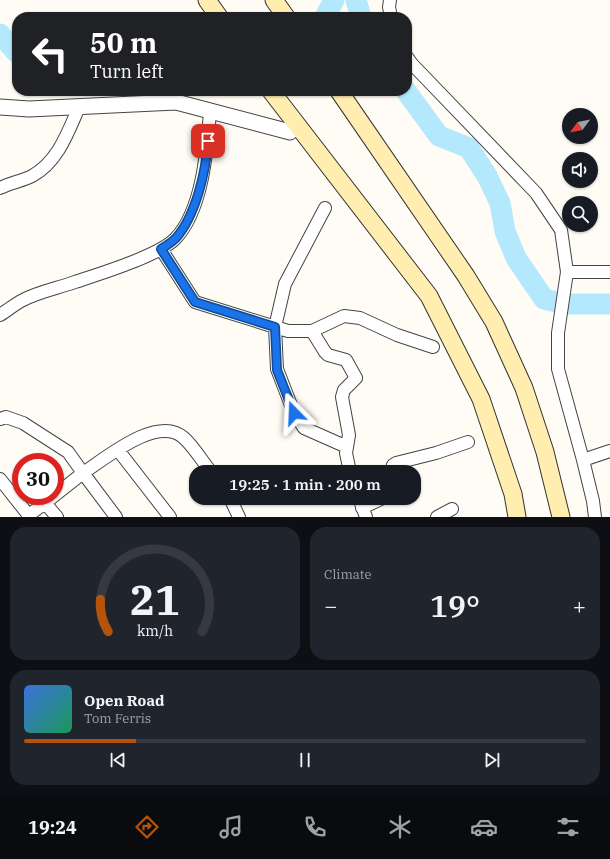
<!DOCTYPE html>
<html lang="en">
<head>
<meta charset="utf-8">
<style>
	:root { --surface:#171b24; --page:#20242c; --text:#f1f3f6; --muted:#9ea1a6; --line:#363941; --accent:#b45309 }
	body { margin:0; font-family:"IBM Plex Serif",serif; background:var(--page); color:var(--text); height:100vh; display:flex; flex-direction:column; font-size:15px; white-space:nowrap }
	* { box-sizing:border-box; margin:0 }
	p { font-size:13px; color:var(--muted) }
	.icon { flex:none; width:22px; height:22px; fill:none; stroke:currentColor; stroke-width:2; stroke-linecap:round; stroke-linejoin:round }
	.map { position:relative; height:517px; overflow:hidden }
	.side { display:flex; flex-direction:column; gap:10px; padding:10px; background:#0d0f14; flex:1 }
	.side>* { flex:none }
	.hud { position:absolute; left:12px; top:12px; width:400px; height:84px; border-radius:16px; box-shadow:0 1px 3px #0004; background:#202124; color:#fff; overflow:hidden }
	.needle { width:26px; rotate:238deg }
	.tools { position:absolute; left:562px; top:108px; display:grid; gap:8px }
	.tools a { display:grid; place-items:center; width:36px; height:36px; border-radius:50%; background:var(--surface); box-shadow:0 1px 3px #0004; font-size:20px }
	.speed { position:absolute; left:12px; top:453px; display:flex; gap:8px; font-size:20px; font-weight:700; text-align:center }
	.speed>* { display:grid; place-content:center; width:52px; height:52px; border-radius:50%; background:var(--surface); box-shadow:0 1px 3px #0004; line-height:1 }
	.speed .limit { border:6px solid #d22; background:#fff; color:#111 }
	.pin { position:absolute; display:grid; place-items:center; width:34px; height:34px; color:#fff; margin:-17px; border-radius:8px; box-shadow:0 2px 6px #0006 }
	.me { position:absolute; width:44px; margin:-22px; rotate:339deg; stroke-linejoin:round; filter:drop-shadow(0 0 3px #0008) }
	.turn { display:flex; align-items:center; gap:14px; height:84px; padding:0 12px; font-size:18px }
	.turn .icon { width:52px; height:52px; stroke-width:2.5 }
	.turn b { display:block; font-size:28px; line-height:34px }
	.big { font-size:30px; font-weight:600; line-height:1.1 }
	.side .card { flex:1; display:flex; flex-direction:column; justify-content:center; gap:6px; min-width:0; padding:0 14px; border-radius:16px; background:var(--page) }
	.side .dial { align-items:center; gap:0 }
	.dial svg { height:104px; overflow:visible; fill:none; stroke:var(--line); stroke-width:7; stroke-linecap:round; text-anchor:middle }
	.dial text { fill:var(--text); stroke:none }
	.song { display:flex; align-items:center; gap:12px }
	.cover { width:48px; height:48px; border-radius:6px; background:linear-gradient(135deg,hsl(220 70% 55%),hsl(150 70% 35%)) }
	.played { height:4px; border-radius:2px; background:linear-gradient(90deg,var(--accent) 20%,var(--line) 20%) }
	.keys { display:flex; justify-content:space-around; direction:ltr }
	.heat { display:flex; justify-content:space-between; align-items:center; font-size:22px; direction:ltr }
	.side .tiles { flex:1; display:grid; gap:10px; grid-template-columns:1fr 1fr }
	.card:last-child { grid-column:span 2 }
	.trip { position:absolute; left:189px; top:465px; width:232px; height:40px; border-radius:16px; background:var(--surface); box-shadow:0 1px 3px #0004; font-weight:600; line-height:40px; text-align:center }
	.tab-bar { display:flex; height:64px; justify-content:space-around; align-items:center; background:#090b0e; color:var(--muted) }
	.tab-bar .icon { width:28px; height:28px }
	.tab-bar .active { color:var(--accent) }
	.tab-bar b { font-size:18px; color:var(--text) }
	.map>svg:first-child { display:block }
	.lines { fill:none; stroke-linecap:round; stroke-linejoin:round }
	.river { stroke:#b4e8fc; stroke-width:21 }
	.minor-casing { stroke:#444; stroke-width:14 }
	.tertiary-casing { stroke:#444; stroke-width:17 }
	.secondary-casing { stroke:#333; stroke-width:19 }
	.minor { stroke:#fff; stroke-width:12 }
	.tertiary { stroke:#fff; stroke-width:15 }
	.secondary { stroke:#ffeeb0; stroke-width:17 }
	.route-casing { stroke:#114b97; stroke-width:10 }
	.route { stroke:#1a73e8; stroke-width:7 }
</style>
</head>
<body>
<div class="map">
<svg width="610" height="517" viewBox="0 0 610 517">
	<rect width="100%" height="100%" fill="#fffcf5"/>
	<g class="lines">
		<path class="river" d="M356 0 361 17
			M325 17 334 0
			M0 34 17 53
			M406 91 439 136 469 148 487 176 500 203 505 231 516 258 544 299 565 304H610"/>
		<defs>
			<path id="minor" d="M390 0 389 7 391 17
				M407 57 412 64 536 193 561 230 567 272 558 333V369L583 460 593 501 595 517
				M0 188C10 183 22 181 32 176 58 162 68 132 79 107
				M325 208 285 284 275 327 277 369 294 413 304 428 347 447
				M161 249 195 302 288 331H312L325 352 328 355 346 360 356 378 344 390 342 397 349 435 346 453 350 472
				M567 272H610
				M0 315C8 310 15 304 23 300 38 292 58 288 75 282 99 274 158 256 175 239 203 210 207 149 210 112
				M312 331 344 316 360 318 397 335 433 347
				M0 419 6 417 23 423 68 452 83 473 55 495
				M118 450 170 517
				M583 460 610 451
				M391 472 393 465 396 463 436 453 468 442
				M0 479 30 517
				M230 498 239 517
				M359 498 366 517
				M45 503 57 517
				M362 508 383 498
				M29 515 54 496
				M116 517 83 473C106 458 158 414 184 438 194 447 202 461 211 472
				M437 517 452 509"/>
			<path id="tertiary" d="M0 107 29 109 176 102 290 132"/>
			<path id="secondary" d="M207 0 219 17
				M274 0 286 17
				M271 91 429 296 481 399 513 494 517 517
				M339 91 466 276 494 322 524 388 545 452 561 517"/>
		</defs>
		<use href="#minor" class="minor-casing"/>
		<use href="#tertiary" class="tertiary-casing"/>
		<use href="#secondary" class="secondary-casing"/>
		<use href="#minor" class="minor"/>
		<use href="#tertiary" class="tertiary"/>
		<use href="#secondary" class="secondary"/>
	</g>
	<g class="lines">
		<defs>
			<path id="route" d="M208 141C206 171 196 215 176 238 172 242 166 246 161 249L195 302 275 327 277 370 294 413"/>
		</defs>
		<use href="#route" class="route-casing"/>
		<use href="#route" class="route"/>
	</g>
</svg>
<div class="tools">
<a><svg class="needle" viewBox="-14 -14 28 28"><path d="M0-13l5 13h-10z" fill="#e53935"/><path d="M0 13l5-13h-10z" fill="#9ea1a6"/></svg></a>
<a><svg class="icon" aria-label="sound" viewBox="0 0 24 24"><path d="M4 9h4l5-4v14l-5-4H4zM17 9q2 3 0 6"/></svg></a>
<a><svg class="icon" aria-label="search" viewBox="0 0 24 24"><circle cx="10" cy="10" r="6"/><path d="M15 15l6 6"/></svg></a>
</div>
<div class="speed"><div class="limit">30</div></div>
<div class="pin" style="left:208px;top:141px;background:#d93025"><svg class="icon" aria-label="arrive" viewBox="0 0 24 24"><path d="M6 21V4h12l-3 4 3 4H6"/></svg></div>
<svg class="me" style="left:294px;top:413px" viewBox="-20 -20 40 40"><path d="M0-17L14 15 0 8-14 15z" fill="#1a73e8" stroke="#fff" stroke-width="4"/></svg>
<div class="trip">19:25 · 1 min · 200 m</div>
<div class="hud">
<div class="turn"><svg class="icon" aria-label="left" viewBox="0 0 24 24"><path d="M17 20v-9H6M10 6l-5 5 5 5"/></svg><div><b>50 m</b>Turn left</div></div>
</div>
</div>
<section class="side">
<div class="tiles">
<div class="card dial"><svg viewBox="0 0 100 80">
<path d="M14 69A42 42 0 1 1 86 69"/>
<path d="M14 69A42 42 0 0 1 8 44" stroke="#b45309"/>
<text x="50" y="56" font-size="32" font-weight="700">21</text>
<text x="50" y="72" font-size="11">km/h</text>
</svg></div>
<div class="card"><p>Climate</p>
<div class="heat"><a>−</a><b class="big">19°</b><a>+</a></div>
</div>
<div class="card">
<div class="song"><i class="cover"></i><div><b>Open Road</b><p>Tom Ferris</p></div></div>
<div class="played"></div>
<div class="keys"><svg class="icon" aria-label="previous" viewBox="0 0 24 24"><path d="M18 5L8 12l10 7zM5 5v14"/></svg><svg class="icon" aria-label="pause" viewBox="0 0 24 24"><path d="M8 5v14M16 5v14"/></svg><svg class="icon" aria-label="next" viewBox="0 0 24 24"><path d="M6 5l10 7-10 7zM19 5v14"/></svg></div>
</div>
</div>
</section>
<nav class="tab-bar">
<b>19:24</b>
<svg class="icon active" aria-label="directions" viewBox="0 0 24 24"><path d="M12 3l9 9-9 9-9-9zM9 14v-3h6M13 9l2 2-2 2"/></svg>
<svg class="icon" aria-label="music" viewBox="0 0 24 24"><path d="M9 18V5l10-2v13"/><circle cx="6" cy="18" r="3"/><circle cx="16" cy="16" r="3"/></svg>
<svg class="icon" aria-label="phone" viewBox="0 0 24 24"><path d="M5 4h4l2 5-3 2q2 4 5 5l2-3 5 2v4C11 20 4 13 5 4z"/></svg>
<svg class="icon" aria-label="climate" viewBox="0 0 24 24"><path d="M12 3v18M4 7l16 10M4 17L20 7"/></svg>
<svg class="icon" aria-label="car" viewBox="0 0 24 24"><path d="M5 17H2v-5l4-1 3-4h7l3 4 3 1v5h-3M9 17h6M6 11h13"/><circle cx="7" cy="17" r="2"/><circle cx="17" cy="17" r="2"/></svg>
<svg class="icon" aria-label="filters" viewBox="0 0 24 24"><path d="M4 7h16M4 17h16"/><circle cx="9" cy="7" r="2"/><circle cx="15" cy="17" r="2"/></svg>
</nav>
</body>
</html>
